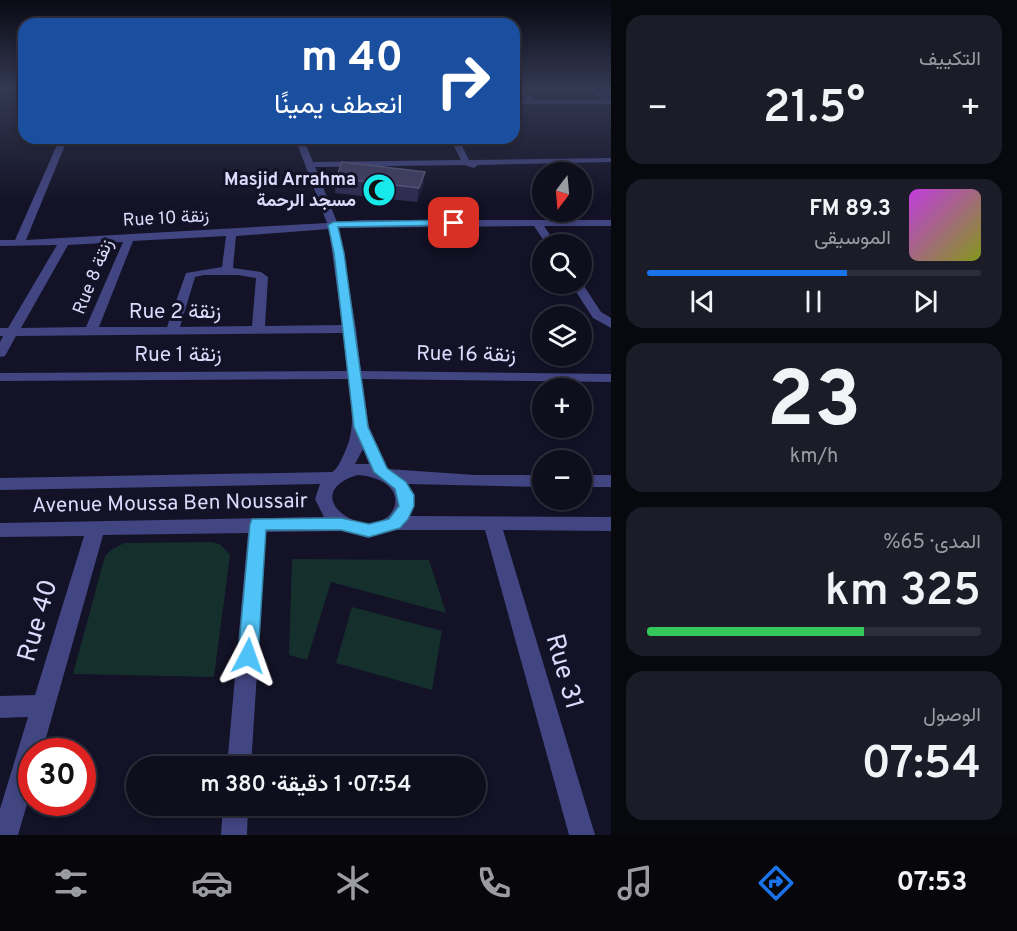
<!DOCTYPE html>
<html lang="ar">
<head>
<meta charset="utf-8">
<style>
	:root { --surface:#0e0e1c; --page:#1c1c29; --text:#f1f3f6; --muted:#9b9ca3; --line:#2e2e3b; --accent:#1a73e8 }
	body { margin:0; font-family:Overpass,Vazirmatn,sans-serif; background:var(--page); color:var(--text); direction:rtl; height:100vh; display:flex; flex-direction:column; font-size:22px; white-space:nowrap }
	* { box-sizing:border-box; margin:0 }
	p { font-size:20px; color:var(--muted) }
	.icon { flex:none; width:33px; height:33px; fill:none; stroke:currentColor; stroke-width:2; stroke-linecap:round; stroke-linejoin:round }
	.map { position:relative; flex:1; overflow:hidden; direction:ltr }
	.side { display:flex; flex-direction:column; gap:15px; padding:15px; background:#08080f; width:406px }
	.side>* { flex:none }
	.hud { position:absolute; left:18px; top:18px; width:502px; height:126px; border-radius:18px; box-shadow:0 3px 9px #0003,0 0 0 2px var(--line); direction:rtl; background:#1a4fa0; color:#fff; overflow:hidden }
	.needle { width:39px; rotate:196deg }
	.buttons { position:absolute; left:532px; top:162px; display:grid; gap:12px }
	.buttons a { display:grid; place-items:center; width:60px; height:60px; border-radius:50%; background:var(--surface); box-shadow:0 3px 9px #0003,0 0 0 2px var(--line); font-size:30px }
	.speed { position:absolute; left:18px; top:738px; display:flex; gap:12px; font-size:30px; font-weight:700; text-align:center }
	.speed>* { display:grid; place-content:center; width:78px; height:78px; border-radius:50%; background:var(--surface); box-shadow:0 3px 9px #0003,0 0 0 2px var(--line); line-height:1 }
	.speed .limit { border:9px solid #d22; background:#fff; color:#111 }
	.pin { position:absolute; display:grid; place-items:center; width:51px; height:51px; color:#fff; margin:-26px; border-radius:12px; box-shadow:0 3px 9px #0006 }
	.me { position:absolute; width:66px; margin:-33px; rotate:4deg; stroke-linejoin:round; filter:drop-shadow(0 0 4px #0008) }
	.turn { display:flex; align-items:center; gap:21px; height:126px; padding:0 18px; font-size:27px }
	.turn .icon { width:78px; height:78px; stroke-width:2.5 }
	.turn b { display:block; font-size:42px; line-height:51px }
	.big { font-size:45px; font-weight:600; line-height:1.1 }
	.side .card { flex:1; display:flex; flex-direction:column; justify-content:center; gap:9px; min-width:0; padding:0 21px; border-radius:18px; background:var(--page) }
	.side .dial { align-items:center; gap:0 }
	.dial b { font-size:78px; line-height:1 }
	.song { display:flex; align-items:center; gap:18px }
	.cover { width:72px; height:72px; border-radius:9px; background:linear-gradient(135deg,hsl(290 70% 55%),hsl(70 70% 35%)) }
	.played { height:6px; border-radius:3px; background:linear-gradient(90deg,var(--accent) 60%,var(--line) 60%) }
	.keys { display:flex; justify-content:space-around; direction:ltr }
	.heat { display:flex; justify-content:space-between; align-items:center; font-size:33px; direction:ltr }
	.charge { height:9px; border-radius:4px; background:linear-gradient(90deg,#34c759 65%,var(--line) 0) }
	.trip { position:absolute; left:126px; top:756px; width:360px; height:60px; border-radius:30px; background:var(--surface); box-shadow:0 3px 9px #0003,0 0 0 2px var(--line); font-weight:600; line-height:60px; text-align:center; direction:rtl }
	.tabs { display:flex; height:96px; justify-content:space-around; align-items:center; background:#06060b; color:var(--muted) }
	.tabs .icon { width:42px; height:42px }
	.tabs .current { color:var(--accent) }
	.tabs b { font-size:27px; color:var(--text) }
	main { display:flex; flex:1; min-height:0 }
	.map>svg:first-child { display:block }
	.green { fill:#152f2c }
	.lines { fill:none; stroke-linecap:round; stroke-linejoin:round }
	.minor { fill:#414581; fill-rule:evenodd }
	.wall { fill:#302c52 }
	.shaded-wall { fill:#1d1a39 }
	.building { fill:#423f64; stroke:#5a577c; stroke-width:1.5 }
	.route { fill:#4fc3f7; stroke:#337fa1; stroke-width:1.5 }
	.labels { text-anchor:middle; dominant-baseline:central; stroke-width:6; stroke-linejoin:round; paint-order:stroke }
	.far-poi-label { font-size:18px; font-weight:bold; fill:#dbdafc; stroke:#131226; text-anchor:end }
	.far-street-label { font-size:18px; fill:#dbdafc; stroke:#131226 }
	.street-label { font-size:21px; fill:#dbdafc; stroke:#131226 }
	.near-street-label { font-size:26px; fill:#dbdafc; stroke:#131226 }
</style>
</head>
<body>
<main>
<section class="side">
<div class="card"><p>التكييف</p>
<div class="heat"><a>−</a><b class="big">21.5°</b><a>+</a></div>
</div>
<div class="card">
<div class="song"><i class="cover"></i><div><b>89.3 FM</b><p>الموسيقى</p></div></div>
<div class="played"></div>
<div class="keys"><svg class="icon" aria-label="previous" viewBox="0 0 24 24"><path d="M18 5L8 12l10 7zM5 5v14"/></svg><svg class="icon" aria-label="pause" viewBox="0 0 24 24"><path d="M8 5v14M16 5v14"/></svg><svg class="icon" aria-label="next" viewBox="0 0 24 24"><path d="M6 5l10 7-10 7zM19 5v14"/></svg></div>
</div>
<div class="card dial"><b>23</b><p>km/h</p></div>
<div class="card"><p>المدى · 65%</p><b class="big">325 km</b><div class="charge"></div></div>
<div class="card"><p>الوصول</p><b class="big">07:54</b></div>
</section>
<div class="map">
<svg width="611" height="835" viewBox="0 0 611 835">
	<rect width="100%" height="100%" fill="#131226"/>
	<path class="green" d="M213 542 221 545 230 555 214 677 73 674 105 556 111 550 124 543Z
		M292 559 429 560 446 613 331 582 307 660 289 655Z
		M352 607 442 631 432 690 336 663Z"/>
	<g class="lines">
		<path class="minor" d="M515 88H521L534 100H602L589 88H596L611 100V104H514V100H526Z
			M60 138H68L26 240 327 223 295 138H303L313 162 461 160 450 138H458L469 160 611 158V162L478 165 474 168 464 165 315 167 337 222 362 220H611V226H544L556 244H546L534 226 339 228 356 329 361 371 611 374V382L362 379 369 427 388 469 475 475H543V487L407 484C414 495 416 504 408 516L611 517V531L503 530 595 835H569L485 530H396L368 538 341 531 266 532 251 766H227L248 533 103 535 42 752H32V787L18 835H0V809L28 717 0 718V696L35 695 84 536 0 537V523L324 517 315 499 320 484 0 490V478L332 472C338 468 340 462 343 456 357 429 351 408 348 379L0 381V373L347 371 343 333 16 336 5 356 0 357V342L3 336H0V328H8L57 245 0 246V240H15ZM329 229 342 325 265 326 268 277 261 272 233 268 236 236ZM226 236 222 267 186 273 167 327H99L133 241ZM123 242 86 327 21 328 68 245ZM204 275H238L256 278 252 326 180 327 195 277ZM363 449 369 464H355ZM358 475C423 481 392 542 349 518 344 515 338 511 335 506 325 489 345 478 358 475Z
			M582 283 601 312 611 318V328L593 318 571 284Z
			M582 475H611V487H582Z
			M223 806H248L247 835H221Z"/>
	</g>
	<path class="wall" d="M425 172 423 187 417 202 335 193 336 178Z"/>
	<path class="shaded-wall" d="M425 172 423 187 417 202 419 188Z"/>
	<path class="building" d="M342 162 425 172 419 188 336 178Z"/>
	<linearGradient id="sky" x2="0" y2="1"><stop stop-color="#0a0a15"/><stop offset="0.43" stop-color="#333952"/><stop offset="1" stop-color="#333952" stop-opacity="0"/></linearGradient>
	<rect width="611" height="205" fill="url(#sky)"/>
	<path class="route" d="M454 220 459 223 458 225 338 227 344 253 368 427 387 468 406 482 414 495V506L408 519 400 528 369 537 341 530H266L258 656 255 662 248 665 241 662 238 656 250 524 252 519 341 518 369 524 389 519 399 506 395 489 374 472 354 427 334 253 328 225 333 222Z"/>
	<defs>
		<symbol id="mosque-disc" viewBox="-11 -11 22 22"><circle r="9.5" fill="#18e9ea" stroke="#131226"/><path d="M3.5-4.9A6 6 0 1 0 3.5 4.9A5 5 0 1 1 3.5-4.9Z" fill="#111"/></symbol>
	</defs>
	<g fill-rule="evenodd">
		<use href="#mosque-disc" x="360" y="171" width="38" height="38"/>
	</g>
	<g class="labels">
		<g class="far-poi-label">
			<text x="356" y="180">Masjid Arrahma<tspan x="356" dy="21">مسجد الرحمة</tspan></text>
		</g>
		<g class="far-street-label">
			<text transform="translate(166 219) rotate(-3)">Rue 10 زنقة</text>
			<text transform="translate(94 277) rotate(-68)">Rue 8 زنقة</text>
		</g>
		<g class="street-label">
			<text x="175" y="312">Rue 2 زنقة</text>
			<text x="178" y="355">Rue 1 زنقة</text>
			<text transform="translate(466 355) rotate(1)">Rue 16 زنقة</text>
			<text transform="translate(170 504) rotate(-1)">Avenue Moussa Ben Noussair</text>
		</g>
		<g class="near-street-label">
			<text transform="translate(39 621) rotate(-74)">Rue 40</text>
			<text transform="translate(563 672) rotate(74)">Rue 31</text>
		</g>
	</g>
</svg>
<div class="buttons">
<a><svg class="needle" viewBox="-14 -14 28 28"><path d="M0-13l5 13h-10z" fill="#e53935"/><path d="M0 13l5-13h-10z" fill="#9b9ca3"/></svg></a>
<a><svg class="icon" aria-label="search" viewBox="0 0 24 24"><circle cx="10" cy="10" r="6"/><path d="M15 15l6 6"/></svg></a>
<a><svg class="icon" aria-label="layers" viewBox="0 0 24 24"><path d="M12 4l9 5-9 5-9-5zM3 14l9 5 9-5"/></svg></a>
<a>+</a>
<a>−</a>
</div>
<div class="speed"><div class="limit">30</div></div>
<div class="pin" style="left:454px;top:223px;background:#d93025"><svg class="icon" aria-label="arrive" viewBox="0 0 24 24"><path d="M6 21V4h12l-3 4 3 4H6"/></svg></div>
<svg class="me" style="left:248px;top:656px" viewBox="-20 -20 40 40"><path d="M0-17L14 15 0 8-14 15z" fill="#4fc3f7" stroke="#fff" stroke-width="4"/></svg>
<div class="trip">07:54 · 1 دقيقة · 380 m</div>
<div class="hud">
<div class="turn"><svg class="icon" aria-label="right" viewBox="0 0 24 24"><path d="M7 20v-9h11M14 6l5 5-5 5"/></svg><div><b>40 m</b>انعطف يمينًا</div></div>
</div>
</div>
</main>
<nav class="tabs">
<b>07:53</b>
<svg class="icon current" aria-label="directions" viewBox="0 0 24 24"><path d="M12 3l9 9-9 9-9-9zM9 14v-3h6M13 9l2 2-2 2"/></svg>
<svg class="icon" aria-label="music" viewBox="0 0 24 24"><path d="M9 18V5l10-2v13"/><circle cx="6" cy="18" r="3"/><circle cx="16" cy="16" r="3"/></svg>
<svg class="icon" aria-label="phone" viewBox="0 0 24 24"><path d="M5 4h4l2 5-3 2q2 4 5 5l2-3 5 2v4C11 20 4 13 5 4z"/></svg>
<svg class="icon" aria-label="climate" viewBox="0 0 24 24"><path d="M12 3v18M4 7l16 10M4 17L20 7"/></svg>
<svg class="icon" aria-label="car" viewBox="0 0 24 24"><path d="M5 17H2v-5l4-1 3-4h7l3 4 3 1v5h-3M9 17h6M6 11h13"/><circle cx="7" cy="17" r="2"/><circle cx="17" cy="17" r="2"/></svg>
<svg class="icon" aria-label="filters" viewBox="0 0 24 24"><path d="M4 7h16M4 17h16"/><circle cx="9" cy="7" r="2"/><circle cx="15" cy="17" r="2"/></svg>
</nav>
</body>
</html>
